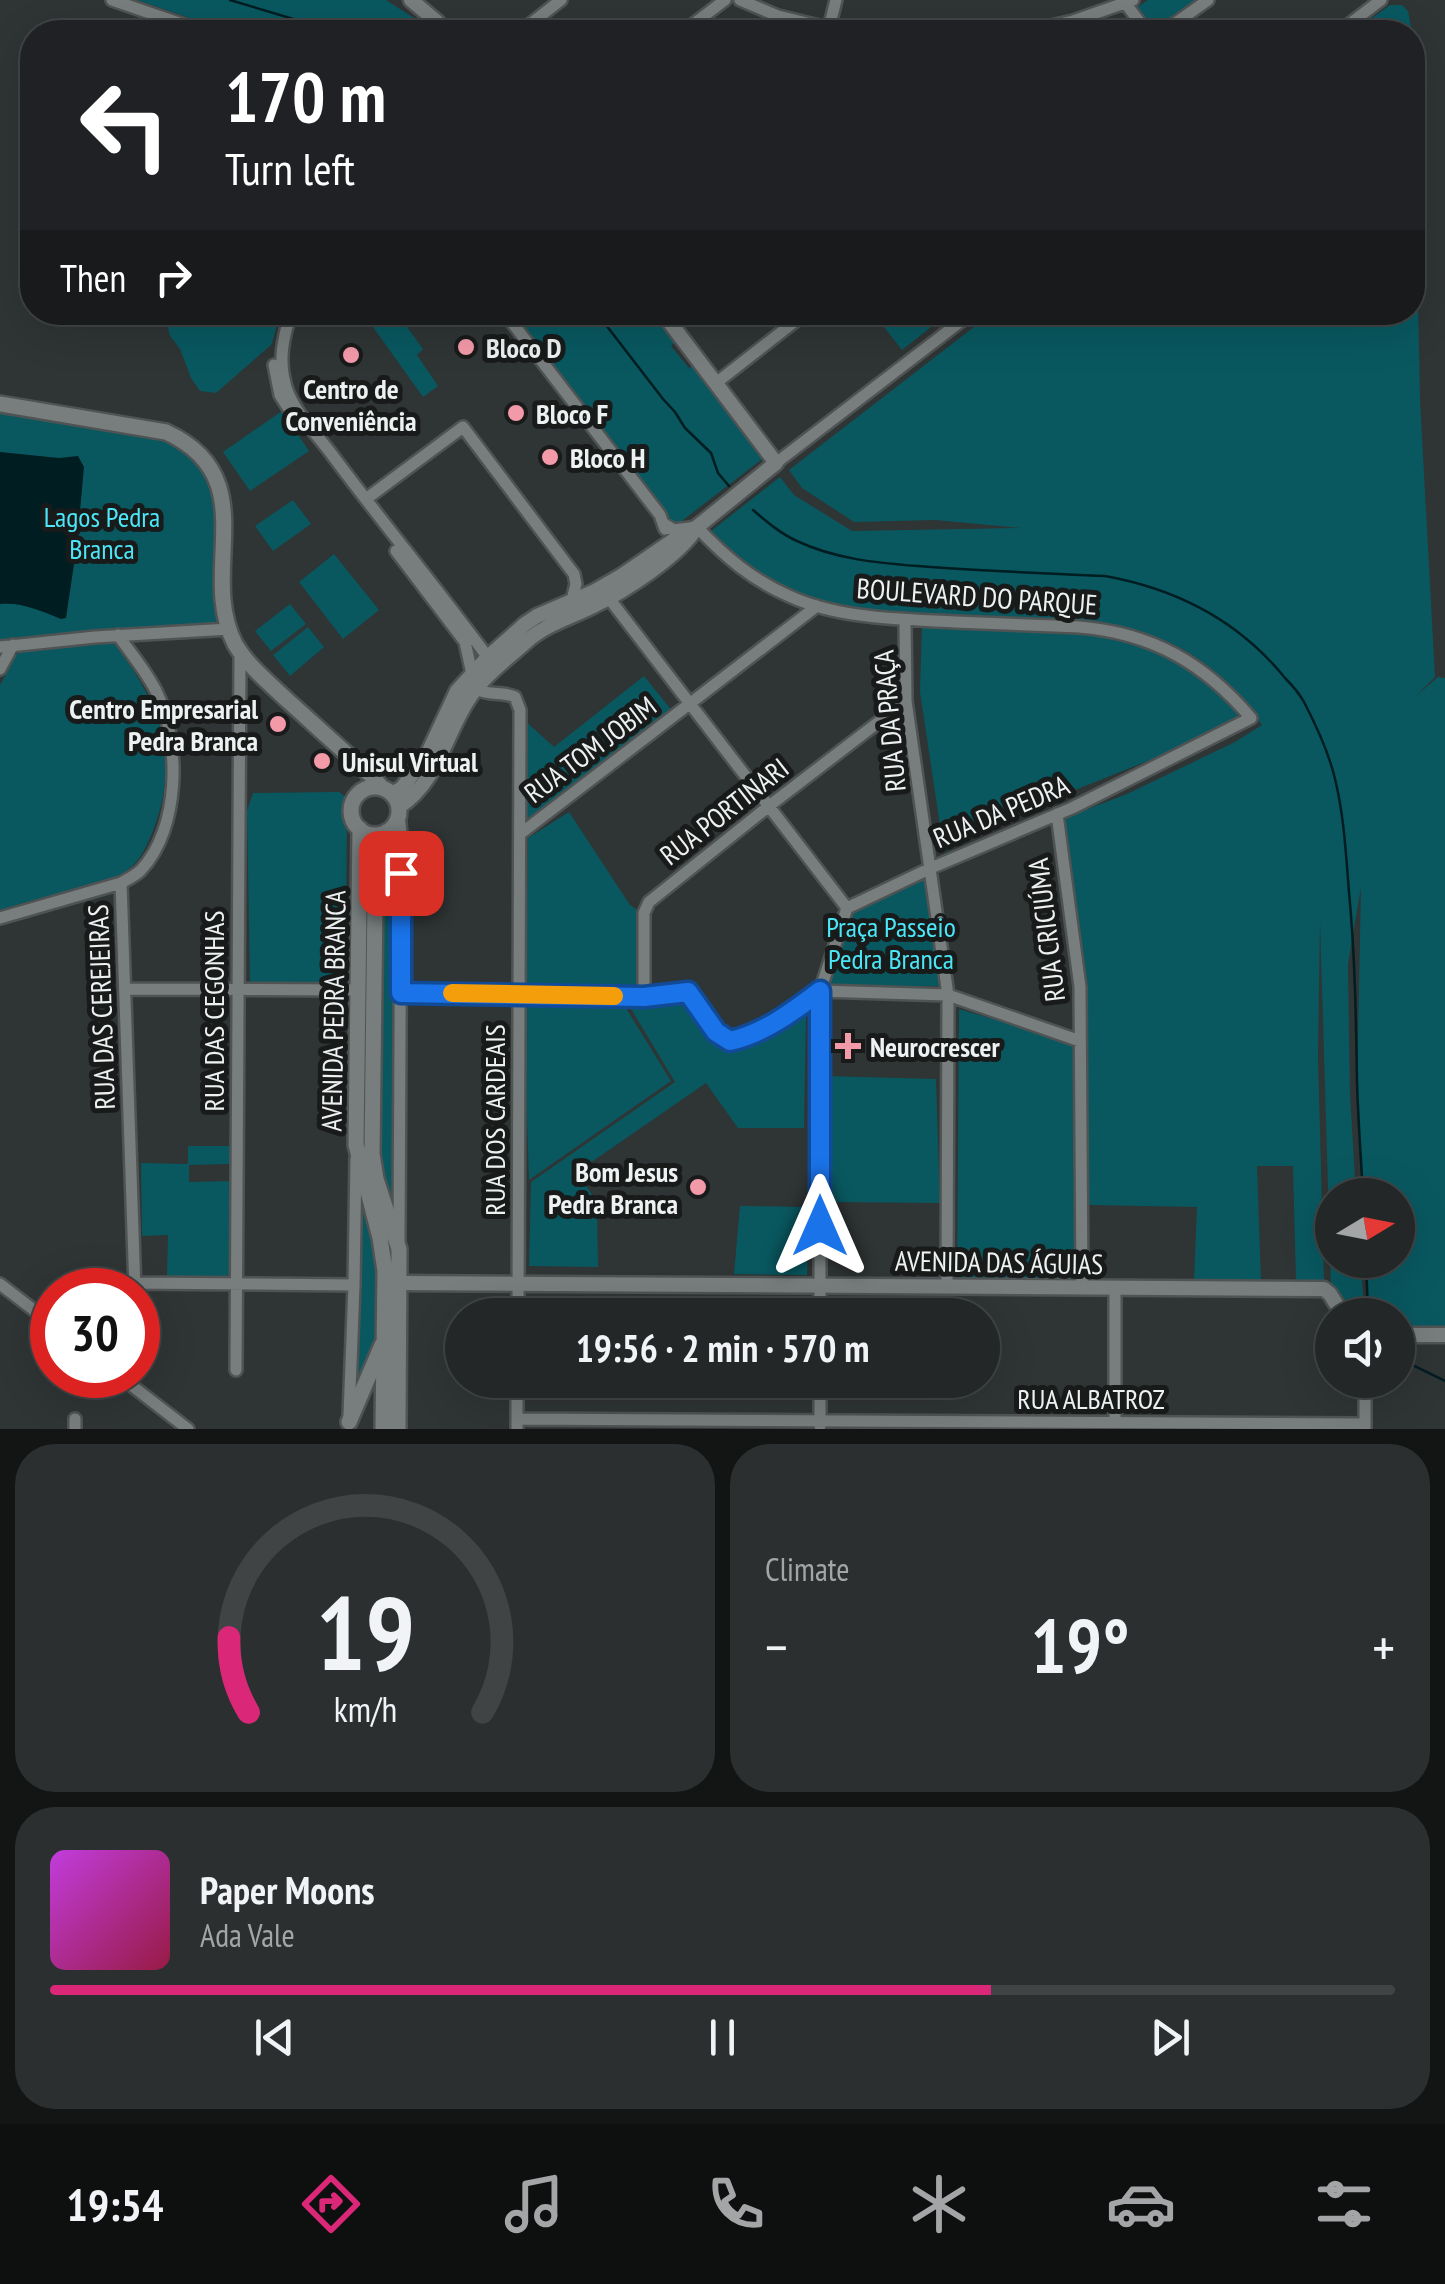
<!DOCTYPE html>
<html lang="en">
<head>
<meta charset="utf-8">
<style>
	:root { --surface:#232727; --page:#2b2f2f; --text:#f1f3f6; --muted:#a3a5a7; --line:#404444; --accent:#db2777 }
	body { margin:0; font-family:"PT Sans Narrow",sans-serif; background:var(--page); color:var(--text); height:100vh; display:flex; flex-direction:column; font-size:38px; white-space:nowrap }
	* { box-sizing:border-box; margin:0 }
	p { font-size:32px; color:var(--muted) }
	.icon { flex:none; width:55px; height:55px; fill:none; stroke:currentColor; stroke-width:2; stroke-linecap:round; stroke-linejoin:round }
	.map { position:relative; height:1429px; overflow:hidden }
	.sheet { display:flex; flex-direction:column; gap:15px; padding:15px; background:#131515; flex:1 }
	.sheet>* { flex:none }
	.hud { position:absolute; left:20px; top:20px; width:1405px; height:305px; border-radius:40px; box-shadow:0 10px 40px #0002,0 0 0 2px var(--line); background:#202124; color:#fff; overflow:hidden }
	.needle { width:65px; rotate:80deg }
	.buttons { position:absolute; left:1315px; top:1178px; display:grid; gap:20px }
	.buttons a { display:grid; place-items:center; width:100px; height:100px; border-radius:50%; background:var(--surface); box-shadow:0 10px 40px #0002,0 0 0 2px var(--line); font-size:50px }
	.speed { position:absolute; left:30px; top:1268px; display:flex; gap:20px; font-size:50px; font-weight:700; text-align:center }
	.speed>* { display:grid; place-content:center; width:130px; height:130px; border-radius:50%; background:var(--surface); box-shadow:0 10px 40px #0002,0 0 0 2px var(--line); line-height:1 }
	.speed .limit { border:15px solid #d22; background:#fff; color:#111 }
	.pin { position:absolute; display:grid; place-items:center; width:85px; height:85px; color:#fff; margin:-42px; border-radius:20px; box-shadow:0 5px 15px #0006 }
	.me { position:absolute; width:110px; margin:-55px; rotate:0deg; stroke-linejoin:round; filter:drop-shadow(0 0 8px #0008) }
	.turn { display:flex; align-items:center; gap:35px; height:210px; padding:0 40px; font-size:45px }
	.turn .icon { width:130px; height:130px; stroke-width:2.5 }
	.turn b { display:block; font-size:70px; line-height:85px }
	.then { display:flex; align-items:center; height:95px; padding:0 40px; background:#0003; gap:20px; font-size:38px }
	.big { font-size:75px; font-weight:700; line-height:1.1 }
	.sheet .card { flex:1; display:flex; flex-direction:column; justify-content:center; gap:15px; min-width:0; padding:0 35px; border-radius:40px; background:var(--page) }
	.sheet .dial { align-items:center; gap:0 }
	.dial svg { height:260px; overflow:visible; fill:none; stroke:var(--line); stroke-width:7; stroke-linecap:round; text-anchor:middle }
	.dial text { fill:var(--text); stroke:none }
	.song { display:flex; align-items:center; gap:30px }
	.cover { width:120px; height:120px; border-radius:15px; background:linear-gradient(135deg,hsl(290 70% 55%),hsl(340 70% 35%)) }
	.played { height:10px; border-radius:5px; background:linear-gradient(90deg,var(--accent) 70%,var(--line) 70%) }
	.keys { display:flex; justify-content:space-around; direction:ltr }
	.heat { display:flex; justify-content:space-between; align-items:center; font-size:55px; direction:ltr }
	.sheet .tiles { flex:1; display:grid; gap:15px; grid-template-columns:1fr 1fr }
	.card:last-child { grid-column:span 2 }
	.trip { position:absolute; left:445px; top:1298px; width:555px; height:100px; border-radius:50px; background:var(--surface); box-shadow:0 10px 40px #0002,0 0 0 2px var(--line); font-weight:700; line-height:100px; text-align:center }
	.tab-bar { display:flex; height:160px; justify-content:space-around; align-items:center; background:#0e1010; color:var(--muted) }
	.tab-bar .icon { width:70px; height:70px }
	.tab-bar .on { color:var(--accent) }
	.tab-bar b { font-size:45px; color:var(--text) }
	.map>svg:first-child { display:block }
	.green { fill:#095860 }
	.water { fill:#001d21 }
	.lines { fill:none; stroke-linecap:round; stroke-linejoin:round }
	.stream { stroke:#001d21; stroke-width:2.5 }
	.minor-casing { stroke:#4f5353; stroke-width:16 }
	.tertiary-casing { stroke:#4f5353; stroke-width:19 }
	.secondary-casing { stroke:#4f5353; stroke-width:20 }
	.minor { stroke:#787e7e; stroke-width:11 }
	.tertiary { stroke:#787e7e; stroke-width:14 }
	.secondary { stroke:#787e7e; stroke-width:15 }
	.route-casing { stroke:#114b97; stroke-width:25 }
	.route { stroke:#1a73e8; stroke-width:18 }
	.slow { stroke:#f59e0b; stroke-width:18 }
	.poi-dot { fill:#f39aa9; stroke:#191b1b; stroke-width:4 }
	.labels { text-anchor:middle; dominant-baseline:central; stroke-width:10; stroke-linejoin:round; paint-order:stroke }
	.poi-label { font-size:28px; font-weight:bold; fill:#eef1f1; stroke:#191b1b; text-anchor:start }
	.park-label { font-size:28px; fill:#4be7f7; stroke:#191b1b }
	.street-label { font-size:28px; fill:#eef1f1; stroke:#191b1b }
</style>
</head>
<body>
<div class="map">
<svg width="1445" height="1429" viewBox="0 0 1445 1429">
	<rect width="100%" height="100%" fill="#2f3434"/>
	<path class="green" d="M137 0H386L425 25 432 32H231Z
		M1148 0H1199L1156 32H1151L1134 9Z
		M1390 5H1402L1408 11 1412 32H1352Z
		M1413 45 1420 399 1435 677 1415 697 1438 677 1445 678V1326H1398V1315H1368L1366 1260H1398V1195H1363L1357 1093 1361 887 1348 964 1350 1094 1356 1195H1332V1260H1360L1365 1315H1353L1331 1286 1320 921 1318 1057 1324 1281H1296L1293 1166H1257L1261 1281 1194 1280 1197 1207 1089 1205 1090 1279 957 1278 959 1009 1085 1046 1088 987 1064 818 1127 794 1235 742 1262 725C1236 689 1207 659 1166 641 1124 623 1083 621 1039 619 967 616 863 619 797 592 763 578 735 557 711 531L780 477 794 495 852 531 1021 528 935 520 854 522 802 488 789 470 992 313 1412 312Z
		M171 313V312L280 313 272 344 216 393 200 391 191 378 180 349 170 336 166 320Z
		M363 313H397L423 349 417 355 438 386 423 397Z
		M510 313H656L678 340 671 346 689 368 696 363 762 451 761 460 674 527 668 526Z
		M873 313H949L902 350Z
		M0 409 160 439 189 453 206 472 216 499 218 611 217 620 211 626 0 640Z
		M282 411 309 451 250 491 223 452Z
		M293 500 311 524 273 551 255 526Z
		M334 554 379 610 343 639 299 582Z
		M290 604 306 624 271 651 255 631Z
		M922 624 1079 631 1131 640 1191 667 1246 717 1165 754 1035 806 944 852 920 692Z
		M308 627 324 647 290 676 273 655Z
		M114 643C159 702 181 755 154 828 146 848 139 866 118 876 107 882 93 883 81 887 54 894 27 902 0 910V685L18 652Z
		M644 676 673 712 524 825V720L554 747Z
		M339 792 347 798 346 981 343 983 250 982 247 811 253 793Z
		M569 812 630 905 642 913 643 995 526 992 528 838Z
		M397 834 394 1214 378 1153 380 879 385 850Z
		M928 873 943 981 940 986H832L827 984 851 911Z
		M687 995 723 1042 790 1016 806 1013 804 1128H738L706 1083 577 1172 597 1202 598 1267 529 1266 531 1182 675 1082 625 999Z
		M621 1000 671 1081 529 1180 523 1001Z
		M823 1076 936 1079 940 1203 833 1202 823 1197Z
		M188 1146H230V1164L189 1165V1182L233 1181 231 1271 227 1276 218 1278 167 1276 168 1235 142 1236 141 1163 188 1164Z
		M359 1194 368 1215 382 1275 378 1341 356 1392Z
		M740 1206 809 1207 807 1275 734 1274Z"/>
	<path class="water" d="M0 452 59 458 78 456 84 467 77 544 66 618 61 619C41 611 22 602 0 604Z"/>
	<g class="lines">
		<path class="stream" d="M230 0 310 24 351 32
			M596 312 663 399 675 412 685 428 711 453 718 473 729 486
			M753 510C767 522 781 534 797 541 835 559 877 563 918 566 980 571 1042 573 1105 576 1177 589 1239 621 1285 678 1292 685 1299 693 1304 702 1316 725 1329 753 1335 779 1344 815 1346 855 1349 892 1355 955 1356 1018 1357 1081 1358 1119 1361 1157 1363 1195
			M1366 1260 1368 1315
			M1398 1358 1445 1381"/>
		<defs>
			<path id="minor" d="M112 0 205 32
				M740 0 778 16 844 32
				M1123 0 1147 32
				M520 32 561 0
				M683 32 725 0
				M828 32 836 0
				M1024 32 1073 21 1133 0
				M1163 32 1208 0
				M1339 32 1381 0
				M291 312C283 339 278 360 286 387 294 413 318 435 333 456 385 526 441 593 492 663
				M504 312 660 515 665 529
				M274 365 280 395 294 417
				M716 383 807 312
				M776 463 973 312
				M366 499 463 427 574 574 576 584 572 600
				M664 524 674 530 697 527C724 556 752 580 789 596 839 619 901 619 955 622 997 624 1038 625 1079 627 1152 633 1204 663 1251 718L1072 808 931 868 847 908 820 991V1315
				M396 551 465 642 472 674
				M608 597 847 908
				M905 620 906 701 948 995 947 1287
				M118 635C131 654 147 672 157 693 181 742 180 829 141 870 135 876 128 879 121 883L135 1290
				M0 647 95 637 229 629
				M0 669 13 645
				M476 689C489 696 503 691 515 697L520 710 518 1315
				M1057 814 1080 987 1082 1288
				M399 815 401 833 399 1240
				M520 834 817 606
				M0 918 121 883
				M125 989 356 990
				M820 991 948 995 1080 1041
				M401 993 644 997 688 992 716 1032 720 1037 730 1041C763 1034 794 1011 820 991
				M644 997V913L649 902 769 806 906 701
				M135 1283 354 1285
				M0 1284 52 1324
				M236 1370 240 652
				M118 1375 188 1429
				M349 1416 354 1285 356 1159
				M75 1419V1429
				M517 1419 1365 1424
				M820 1426V1380
				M517 1429V1380
				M1115 1429V1288
				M1365 1429V1380"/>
			<path id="tertiary" d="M411 0 436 21 446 32
				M392 794 402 788 428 753 457 691 488 657 525 624 537 616 593 592 621 576 681 535 697 527 776 463 662 312
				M399 807C437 782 445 736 468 700 482 677 508 658 527 641 546 624 572 617 595 605 625 591 680 555 697 527
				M401 1283 1324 1289 1330 1294 1343 1315
				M1398 1335H1445"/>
			<path id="secondary" d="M0 404 166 432C266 478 197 570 235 644 247 665 269 683 287 700 316 726 344 752 373 777L382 788
				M351 811a24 24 0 1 1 48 0a24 24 0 1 1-48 0Z
				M360 829 356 1145 380 1238 385 1271 383 1429
				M386 832 377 875 375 899 372 1154 376 1179 399 1249 398 1429
				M349 1422 382 1345"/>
		</defs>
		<use href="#minor" class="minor-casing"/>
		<use href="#tertiary" class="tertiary-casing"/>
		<use href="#secondary" class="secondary-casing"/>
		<use href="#minor" class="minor"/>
		<use href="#tertiary" class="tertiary"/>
		<use href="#secondary" class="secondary"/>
	</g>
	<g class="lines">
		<defs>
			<path id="route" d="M401 873V993L644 997 688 992 716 1032 730 1041C763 1034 794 1011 820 991V1226"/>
		</defs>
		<use href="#route" class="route-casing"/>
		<use href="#route" class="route"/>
		<path class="slow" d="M452 993 614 996"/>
	</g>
	<g class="poi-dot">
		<circle cx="466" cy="347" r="10"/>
		<circle cx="351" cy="355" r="10"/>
		<circle cx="516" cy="413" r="10"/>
		<circle cx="550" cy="457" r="10"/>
		<circle cx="278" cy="724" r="10"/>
		<circle cx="322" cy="761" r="10"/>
		<path d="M843 1031h10v10h10v10h-10v10h-10v-10h-10v-10h10z"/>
		<circle cx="698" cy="1187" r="10"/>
	</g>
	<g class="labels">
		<g class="poi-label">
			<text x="486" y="347">Bloco D</text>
			<text x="351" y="388" text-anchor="middle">Centro de<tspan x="351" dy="32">Conveniência</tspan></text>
			<text x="536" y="413">Bloco F</text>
			<text x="570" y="457">Bloco H</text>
			<text x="258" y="708" text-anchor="end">Centro Empresarial<tspan x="258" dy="32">Pedra Branca</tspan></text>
			<text x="342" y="761">Unisul Virtual</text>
			<text x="870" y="1046">Neurocrescer</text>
			<text x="678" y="1171" text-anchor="end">Bom Jesus<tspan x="678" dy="32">Pedra Branca</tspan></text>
		</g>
		<g class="park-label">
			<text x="102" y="516">Lagos Pedra<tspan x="102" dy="32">Branca</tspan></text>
			<text x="891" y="926">Praça Passeio<tspan x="891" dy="32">Pedra Branca</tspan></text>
		</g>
		<g class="street-label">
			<text transform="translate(977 596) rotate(4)">BOULEVARD DO PARQUE</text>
			<text transform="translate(889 721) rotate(-95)">RUA DA PRAÇA</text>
			<text transform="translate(590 749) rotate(-37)">RUA TOM JOBIM</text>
			<text transform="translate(724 811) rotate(-38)">RUA PORTINARI</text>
			<text transform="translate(1001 811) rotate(-23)">RUA DA PEDRA</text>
			<text transform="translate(1046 930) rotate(-97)">RUA CRICIÚMA</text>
			<text transform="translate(101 1007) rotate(-92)">RUA DAS CEREJEIRAS</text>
			<text transform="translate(213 1011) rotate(-90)">RUA DAS CEGONHAS</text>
			<text transform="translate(333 1011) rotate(-89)">AVENIDA PEDRA BRANCA</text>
			<text transform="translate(494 1120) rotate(-90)">RUA DOS CARDEAIS</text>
			<text transform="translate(999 1262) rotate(1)">AVENIDA DAS ÁGUIAS</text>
			<text x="1091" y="1398">RUA ALBATROZ</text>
		</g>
	</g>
</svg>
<div class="buttons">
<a><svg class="needle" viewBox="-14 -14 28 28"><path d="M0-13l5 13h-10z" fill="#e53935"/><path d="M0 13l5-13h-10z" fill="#a3a5a7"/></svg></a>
<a><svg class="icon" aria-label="sound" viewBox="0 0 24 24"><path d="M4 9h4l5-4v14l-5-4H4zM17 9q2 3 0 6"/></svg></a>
</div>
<div class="speed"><div class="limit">30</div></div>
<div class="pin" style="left:401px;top:873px;background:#d93025"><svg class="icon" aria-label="arrive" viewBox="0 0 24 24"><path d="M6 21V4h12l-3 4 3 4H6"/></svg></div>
<svg class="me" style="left:820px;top:1226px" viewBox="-20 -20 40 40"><path d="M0-17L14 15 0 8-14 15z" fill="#1a73e8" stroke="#fff" stroke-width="4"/></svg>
<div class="trip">19:56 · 2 min · 570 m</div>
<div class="hud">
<div class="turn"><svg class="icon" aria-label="left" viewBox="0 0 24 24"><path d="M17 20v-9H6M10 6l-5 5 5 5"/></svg><div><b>170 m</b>Turn left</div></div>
<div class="then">Then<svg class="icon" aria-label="right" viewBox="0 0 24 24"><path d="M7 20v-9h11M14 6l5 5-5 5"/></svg></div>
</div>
</div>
<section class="sheet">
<div class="tiles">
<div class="card dial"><svg viewBox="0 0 100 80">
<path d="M14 69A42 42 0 1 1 86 69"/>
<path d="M14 69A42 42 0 0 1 8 46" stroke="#db2777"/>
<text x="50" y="56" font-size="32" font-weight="700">19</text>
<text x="50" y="72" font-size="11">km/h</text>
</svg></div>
<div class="card"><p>Climate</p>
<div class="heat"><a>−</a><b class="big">19°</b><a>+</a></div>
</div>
<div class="card">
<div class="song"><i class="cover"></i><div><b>Paper Moons</b><p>Ada Vale</p></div></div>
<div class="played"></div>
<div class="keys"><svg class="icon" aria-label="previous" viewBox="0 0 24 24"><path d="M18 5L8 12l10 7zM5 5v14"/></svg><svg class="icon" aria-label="pause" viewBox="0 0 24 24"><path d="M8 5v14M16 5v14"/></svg><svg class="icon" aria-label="next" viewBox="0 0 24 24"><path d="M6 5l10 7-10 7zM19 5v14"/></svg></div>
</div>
</div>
</section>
<nav class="tab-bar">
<b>19:54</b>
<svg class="icon on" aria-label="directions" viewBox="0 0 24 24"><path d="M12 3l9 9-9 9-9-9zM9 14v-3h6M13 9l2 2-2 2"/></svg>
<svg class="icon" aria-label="music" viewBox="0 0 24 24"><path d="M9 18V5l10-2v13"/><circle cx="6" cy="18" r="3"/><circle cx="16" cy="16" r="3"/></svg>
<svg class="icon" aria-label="phone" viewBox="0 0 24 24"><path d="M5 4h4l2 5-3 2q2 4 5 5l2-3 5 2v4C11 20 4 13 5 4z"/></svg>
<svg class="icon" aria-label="climate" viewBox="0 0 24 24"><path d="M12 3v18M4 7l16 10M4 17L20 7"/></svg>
<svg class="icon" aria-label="car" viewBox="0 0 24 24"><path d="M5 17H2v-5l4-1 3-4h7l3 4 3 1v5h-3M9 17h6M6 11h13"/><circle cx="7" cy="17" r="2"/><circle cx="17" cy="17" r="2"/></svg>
<svg class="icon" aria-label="filters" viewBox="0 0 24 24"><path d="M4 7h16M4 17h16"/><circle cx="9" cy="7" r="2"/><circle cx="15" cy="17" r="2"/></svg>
</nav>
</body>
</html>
